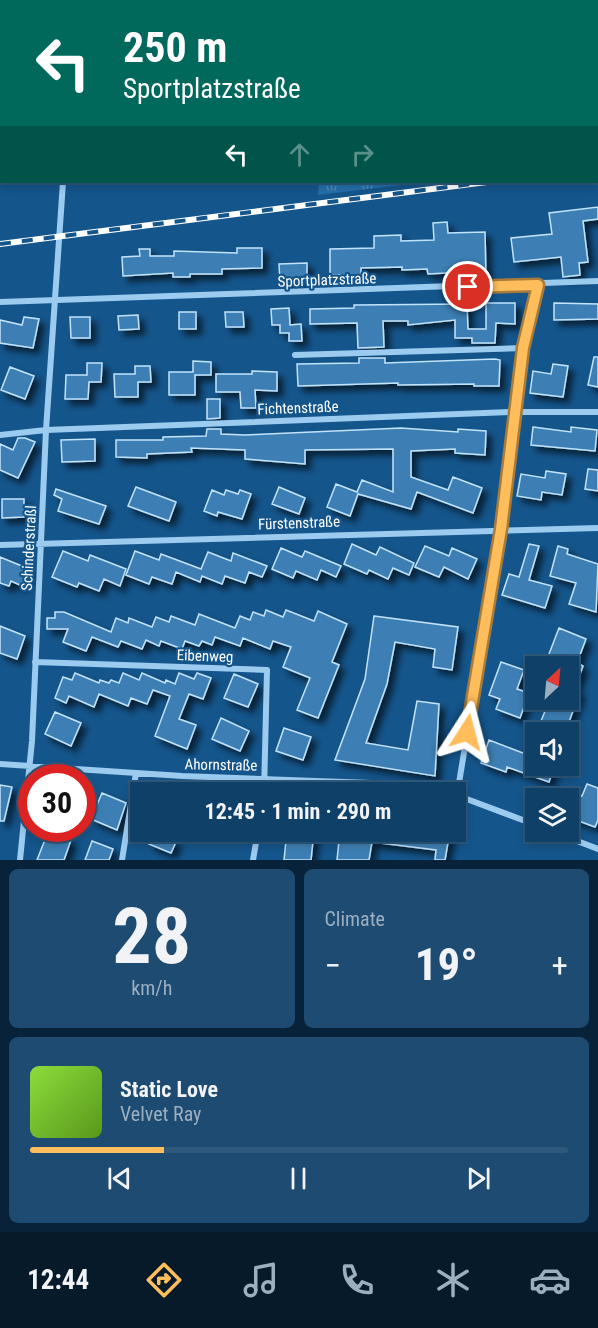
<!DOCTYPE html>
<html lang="en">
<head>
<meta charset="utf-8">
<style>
	:root { --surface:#0f4068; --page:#1d4b71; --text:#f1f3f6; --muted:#9bafc0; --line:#2f597c; --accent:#ffbd5b }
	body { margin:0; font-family:"Roboto Condensed",sans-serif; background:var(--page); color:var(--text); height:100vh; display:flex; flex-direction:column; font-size:22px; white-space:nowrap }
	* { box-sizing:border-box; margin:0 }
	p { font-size:20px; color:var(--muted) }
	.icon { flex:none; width:33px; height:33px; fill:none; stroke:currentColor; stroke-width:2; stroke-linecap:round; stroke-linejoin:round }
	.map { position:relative; height:860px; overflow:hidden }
	.sheet { display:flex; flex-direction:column; gap:9px; padding:9px; background:#082339; flex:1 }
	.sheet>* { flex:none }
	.hud { position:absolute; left:0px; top:0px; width:598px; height:183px; box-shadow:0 3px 9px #0003,0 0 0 2px var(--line); background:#00695c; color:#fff; overflow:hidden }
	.needle { width:39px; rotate:26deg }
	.fabs { position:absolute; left:525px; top:656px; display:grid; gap:12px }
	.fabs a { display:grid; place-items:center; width:54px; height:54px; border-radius:0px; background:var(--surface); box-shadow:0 3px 9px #0003,0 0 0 2px var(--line); font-size:30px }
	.speed { position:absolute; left:18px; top:764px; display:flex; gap:12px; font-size:30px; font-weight:700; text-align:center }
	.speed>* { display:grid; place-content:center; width:78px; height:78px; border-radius:50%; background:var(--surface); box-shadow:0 3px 9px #0003,0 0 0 2px var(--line); line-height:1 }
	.speed .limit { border:9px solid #d22; background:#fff; color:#111 }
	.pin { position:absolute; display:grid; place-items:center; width:51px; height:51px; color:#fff; margin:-26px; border:3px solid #fff; border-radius:50%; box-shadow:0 2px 6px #0007 }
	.me { position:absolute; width:66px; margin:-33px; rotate:9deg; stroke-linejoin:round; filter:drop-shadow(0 0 4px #0008) }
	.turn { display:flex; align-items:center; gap:21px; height:126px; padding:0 24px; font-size:27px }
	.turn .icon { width:78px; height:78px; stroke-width:2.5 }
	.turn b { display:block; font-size:42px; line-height:51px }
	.lanes { display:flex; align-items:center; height:57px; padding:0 24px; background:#0003; justify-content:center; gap:30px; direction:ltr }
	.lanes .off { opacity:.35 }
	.big { font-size:45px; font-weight:700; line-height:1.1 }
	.sheet .widget { flex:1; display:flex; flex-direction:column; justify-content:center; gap:9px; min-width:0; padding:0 21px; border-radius:9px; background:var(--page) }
	.sheet .dial { align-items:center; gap:0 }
	.dial b { font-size:78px; line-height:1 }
	.song { display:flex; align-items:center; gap:18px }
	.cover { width:72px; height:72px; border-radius:9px; background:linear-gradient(135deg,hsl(90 70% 55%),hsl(90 70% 35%)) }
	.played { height:6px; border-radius:3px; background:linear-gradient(90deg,var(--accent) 25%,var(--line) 25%) }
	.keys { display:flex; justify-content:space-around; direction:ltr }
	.heat { display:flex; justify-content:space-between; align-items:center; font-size:33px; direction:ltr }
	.sheet .tiles { flex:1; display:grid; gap:9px; grid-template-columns:1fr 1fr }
	.widget:last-child { grid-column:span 2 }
	.trip { position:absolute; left:130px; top:782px; width:336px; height:60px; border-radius:0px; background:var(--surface); box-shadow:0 3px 9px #0003,0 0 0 2px var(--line); font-weight:700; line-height:60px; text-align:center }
	.tabs { display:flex; height:96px; justify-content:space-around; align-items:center; background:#061a2a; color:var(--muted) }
	.tabs .icon { width:42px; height:42px }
	.tabs .selected { color:var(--accent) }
	.tabs b { font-size:27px; color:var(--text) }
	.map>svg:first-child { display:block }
	.grass { fill:url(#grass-tufts) }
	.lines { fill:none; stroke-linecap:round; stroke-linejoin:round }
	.stream { stroke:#8dc8f3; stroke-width:4 }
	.building { fill:#3c7fb4; stroke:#c2e3fc; stroke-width:1.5; filter:url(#shadow) }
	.street { stroke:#9ccbf0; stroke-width:6 }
	.rail-casing { stroke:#fff; stroke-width:6 }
	.rail { stroke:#14558b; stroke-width:4; stroke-dasharray:11; stroke-linecap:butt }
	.route-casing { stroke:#a67b3b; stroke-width:15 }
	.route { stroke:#ffbd5b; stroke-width:10 }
	.labels { text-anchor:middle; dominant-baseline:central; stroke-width:4.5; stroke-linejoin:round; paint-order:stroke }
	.street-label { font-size:15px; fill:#fff; stroke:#14558b }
</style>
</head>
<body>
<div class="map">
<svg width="598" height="860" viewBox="0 0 598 860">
	<defs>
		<pattern id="grass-tufts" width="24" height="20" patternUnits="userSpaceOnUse" patternTransform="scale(1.5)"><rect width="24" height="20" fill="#236ea8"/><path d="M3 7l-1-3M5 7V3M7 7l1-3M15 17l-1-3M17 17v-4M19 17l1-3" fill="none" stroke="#4f8bb9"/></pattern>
		<filter id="shadow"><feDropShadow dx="5.5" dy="5.5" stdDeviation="3" flood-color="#0009"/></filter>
	</defs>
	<rect width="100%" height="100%" fill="#14558b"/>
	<path class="grass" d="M319 182H426L318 195Z"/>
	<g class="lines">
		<path class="stream" d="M144 0 146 2"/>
	</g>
	<path class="building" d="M598 207V219L583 221 588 262 579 263 580 275 563 277 561 257 514 262 511 238 552 234 549 213Z
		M447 222 448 233 485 232 486 278H466L465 272 428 274 427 269 402 270V267L361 268V275H330V249L374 248V236L401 235V241L434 240 433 223Z
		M237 248H262V268L222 269V274H190V277H173V273L123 276 122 257 140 256 139 249H150V256H174V251L237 253Z
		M307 263V281L280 282 279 264Z
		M486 303H515V324L496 323 495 343H472V338H455V320L408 325V321H383L384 347 358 348 357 323 310 324V309L354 308V305L467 304 468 329H486Z
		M554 303 598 304V319L554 320Z
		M289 308 290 325 301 324 302 341H289V333H280V325H272L271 309Z
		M179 312H196V329H179Z
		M225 312H243L244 327H226Z
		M138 315 139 329 119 330 118 316Z
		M24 317 39 319 33 348 0 343V320L22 325Z
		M70 317H90V338H71Z
		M594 357H598V387L588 385Z
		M359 358H385V363L495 359 500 360 499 386H474V384L398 385V383L298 386 297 364 359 363Z
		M193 361 211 362V375H195V395H169V372H193Z
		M87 363H102L101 382H89L88 399H65L66 375H87Z
		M553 364 568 366 563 397 530 393 533 371 551 374Z
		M135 366H150L151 382H138V397H115L114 374H135Z
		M10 367 34 376 25 399 1 390Z
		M252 371 277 372V391L255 390 256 408H241L240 392H216V374H252Z
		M207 399H220V418L207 419Z
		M533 427 571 432V427L597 430 595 451 531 445Z
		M401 428 458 432V429L486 431 485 455 455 453V449L411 451V477L448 490 453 477 482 488 473 513 417 492 411 509 358 494 350 516 327 507 336 484 357 492 362 480 393 492V449L305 450V464L245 459V450L191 448 192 452 147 454V458L116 457V440H163V437L206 436 207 429H221V434L245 435Z
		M18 438H25L35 442 18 478 0 470V444L13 450Z
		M95 439V461L62 462 61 440Z
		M588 469 598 470V491L585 489Z
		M546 471 566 474 562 495 542 492 541 500 517 496 521 474 545 478Z
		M136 487 176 502 169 521 128 506Z
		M279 487 305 498 299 514 272 504Z
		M56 489 106 506 99 524 58 511 62 499 54 495Z
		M212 490 224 495 226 490 238 494 240 490 251 494 242 519 218 512 217 516 204 511Z
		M2 499H24V517L2 518Z
		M352 544 376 555 380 547 414 563 409 575 393 568 388 579 369 570 367 574 344 564Z
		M529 544 539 546 529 580 552 586 545 608 502 595 509 574 519 577Z
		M425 546 449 556 452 548 477 559 468 579 444 567 439 577 415 567Z
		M558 546 568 549 567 554 598 564 596 612 569 604 576 583 550 576Z
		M281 548 302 557 305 551 341 566 336 577 321 570 317 580 296 571 293 578 272 569Z
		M63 551 88 561 90 555 126 569 120 586 104 579 99 591 79 583 77 587 52 577Z
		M135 551 159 560 161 554 201 569 208 552 231 561 233 553 267 566 262 577 249 572 245 583 225 576 222 584 202 576 200 582 176 572 172 584 152 577 149 584 126 575Z
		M0 557 29 569 22 586 11 581 9 586 0 583Z
		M266 610 283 617 286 610 314 621 318 611 347 624 332 662 339 665 318 718 297 710 310 678 283 667 291 647 273 641 270 649 243 638 240 646 215 637 212 645 202 641 199 646 185 641 182 649 161 641 159 646 146 640 142 649 121 641 118 647 92 637 86 651 63 642 68 629H47V618H55V612H64L111 632 116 618 128 623 129 618 152 627 156 617 169 622 171 616 195 625 199 614 235 628 240 616 250 620 253 612 264 616Z
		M374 616 458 627 452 670 433 667 435 649 395 642 387 684 366 743 408 750 417 701 439 704 435 776 335 760 365 679Z
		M0 626 25 636 17 659 0 653Z
		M559 628 586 639 577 663 583 666 574 690 580 692 566 730 541 721 550 699H568V666H554L557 657 549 654Z
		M501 662 524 670 517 689 529 693 520 718 496 709 500 699 489 695Z
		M75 673 99 683 100 680 109 683 111 680 119 683 123 673 139 680 142 673 165 683 166 680 175 684 179 673 194 679 197 673 211 678 203 699 189 694 179 719 196 725 187 749 155 736 170 696 153 690 147 704 131 698 128 706 99 694 94 707 69 696 66 703 55 698 63 677 72 680Z
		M234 674 258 684 248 707 224 698Z
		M55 712 81 723 71 746 45 734Z
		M221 718 249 731 240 751 212 739Z
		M284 728 311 737 303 760 276 751Z
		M489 740 536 758V765H555L549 782 507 767 506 772 481 763Z
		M587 784 598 788V820L595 827 568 817V790L582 796Z
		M0 785 12 787 4 821H0Z
		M102 793 126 803 117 830 91 819Z
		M287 831H314L311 860H284Z
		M340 831H369L437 840 439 831H450L445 860H435L436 850 372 842 369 860H337Z
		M48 832 71 840 64 860H37Z
		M154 832 176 842 171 853 149 844Z
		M92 841 113 849 109 860H85Z"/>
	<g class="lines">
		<path class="street" d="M252 0 253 2
			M371 0 372 2
			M474 0 486 2
			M78 2V0
			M463 2 470 0
			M0 168 2 167
			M0 302 598 281
			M295 355 523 348
			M0 435 46 430 513 412H598
			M0 545 598 528
			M35 662 267 670 264 792
			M0 764 182 776 400 784 441 792
			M456 795 536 825
			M457 795 501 529 523 348 538 285
			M551 831 598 849
			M20 860 32 741 46 430 63 182
			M122 860 136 773
			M253 860 258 831"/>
		<defs>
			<path id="rail" d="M597 167H598
				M0 244 487 182"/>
		</defs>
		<use href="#rail" class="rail-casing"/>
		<use href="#rail" class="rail"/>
	</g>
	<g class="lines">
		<defs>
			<path id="route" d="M467 732 501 529 523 348 538 285 468 287"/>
		</defs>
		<use href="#route" class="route-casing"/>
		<use href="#route" class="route"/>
	</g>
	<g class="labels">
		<g class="street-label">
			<text transform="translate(327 280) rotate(-2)">Sportplatzstraße</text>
			<text transform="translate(298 408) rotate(-2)">Fichtenstraße</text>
			<text transform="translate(299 523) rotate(-2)">Fürstenstraße</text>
			<text transform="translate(29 548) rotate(-87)">Schinderstraßl</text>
			<text transform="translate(205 656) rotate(2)">Eibenweg</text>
			<text transform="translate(221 765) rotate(1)">Ahornstraße</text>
		</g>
	</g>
</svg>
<div class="fabs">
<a><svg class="needle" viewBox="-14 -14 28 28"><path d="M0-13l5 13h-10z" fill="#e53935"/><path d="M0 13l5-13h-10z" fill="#9bafc0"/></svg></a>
<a><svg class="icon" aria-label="sound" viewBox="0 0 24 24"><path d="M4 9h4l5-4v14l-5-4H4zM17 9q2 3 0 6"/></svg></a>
<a><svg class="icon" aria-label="layers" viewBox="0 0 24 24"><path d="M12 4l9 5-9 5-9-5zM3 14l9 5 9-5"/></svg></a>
</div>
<div class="speed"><div class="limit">30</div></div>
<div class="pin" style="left:468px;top:287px;background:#d93025"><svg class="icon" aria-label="arrive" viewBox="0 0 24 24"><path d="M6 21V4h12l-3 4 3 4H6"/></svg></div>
<svg class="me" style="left:467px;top:732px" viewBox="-20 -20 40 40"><path d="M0-17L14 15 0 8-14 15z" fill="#ffbd5b" stroke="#fff" stroke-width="4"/></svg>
<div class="trip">12:45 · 1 min · 290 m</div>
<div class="hud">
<div class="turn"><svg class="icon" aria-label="left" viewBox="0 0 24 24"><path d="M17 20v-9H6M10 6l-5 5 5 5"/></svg><div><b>250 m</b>Sportplatzstraße</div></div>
<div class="lanes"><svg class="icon" aria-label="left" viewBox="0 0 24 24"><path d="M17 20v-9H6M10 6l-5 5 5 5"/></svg><svg class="icon off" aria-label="ahead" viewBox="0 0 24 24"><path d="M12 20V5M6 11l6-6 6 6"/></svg><svg class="icon off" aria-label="right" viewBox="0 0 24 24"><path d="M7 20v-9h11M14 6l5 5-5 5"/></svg></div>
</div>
</div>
<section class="sheet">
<div class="tiles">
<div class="widget dial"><b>28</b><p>km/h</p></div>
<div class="widget"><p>Climate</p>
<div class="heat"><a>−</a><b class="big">19°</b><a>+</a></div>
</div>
<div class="widget">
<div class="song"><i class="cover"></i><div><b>Static Love</b><p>Velvet Ray</p></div></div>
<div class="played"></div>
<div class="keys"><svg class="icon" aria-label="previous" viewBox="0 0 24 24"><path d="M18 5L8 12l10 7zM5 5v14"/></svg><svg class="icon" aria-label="pause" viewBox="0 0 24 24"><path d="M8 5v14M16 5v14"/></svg><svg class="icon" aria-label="next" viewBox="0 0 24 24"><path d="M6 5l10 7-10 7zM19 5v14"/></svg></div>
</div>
</div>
</section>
<nav class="tabs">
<b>12:44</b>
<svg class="icon selected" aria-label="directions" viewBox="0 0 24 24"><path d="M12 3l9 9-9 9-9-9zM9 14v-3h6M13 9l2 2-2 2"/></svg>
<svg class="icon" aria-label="music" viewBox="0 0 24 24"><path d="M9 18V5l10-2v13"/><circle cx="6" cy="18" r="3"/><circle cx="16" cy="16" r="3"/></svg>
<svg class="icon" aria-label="phone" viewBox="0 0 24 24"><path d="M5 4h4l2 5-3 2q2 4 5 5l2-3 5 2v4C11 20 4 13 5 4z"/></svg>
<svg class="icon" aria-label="climate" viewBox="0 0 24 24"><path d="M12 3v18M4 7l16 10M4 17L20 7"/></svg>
<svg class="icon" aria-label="car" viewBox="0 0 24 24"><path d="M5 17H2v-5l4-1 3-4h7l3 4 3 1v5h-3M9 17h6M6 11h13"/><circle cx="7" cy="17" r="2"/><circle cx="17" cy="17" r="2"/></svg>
</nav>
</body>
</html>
